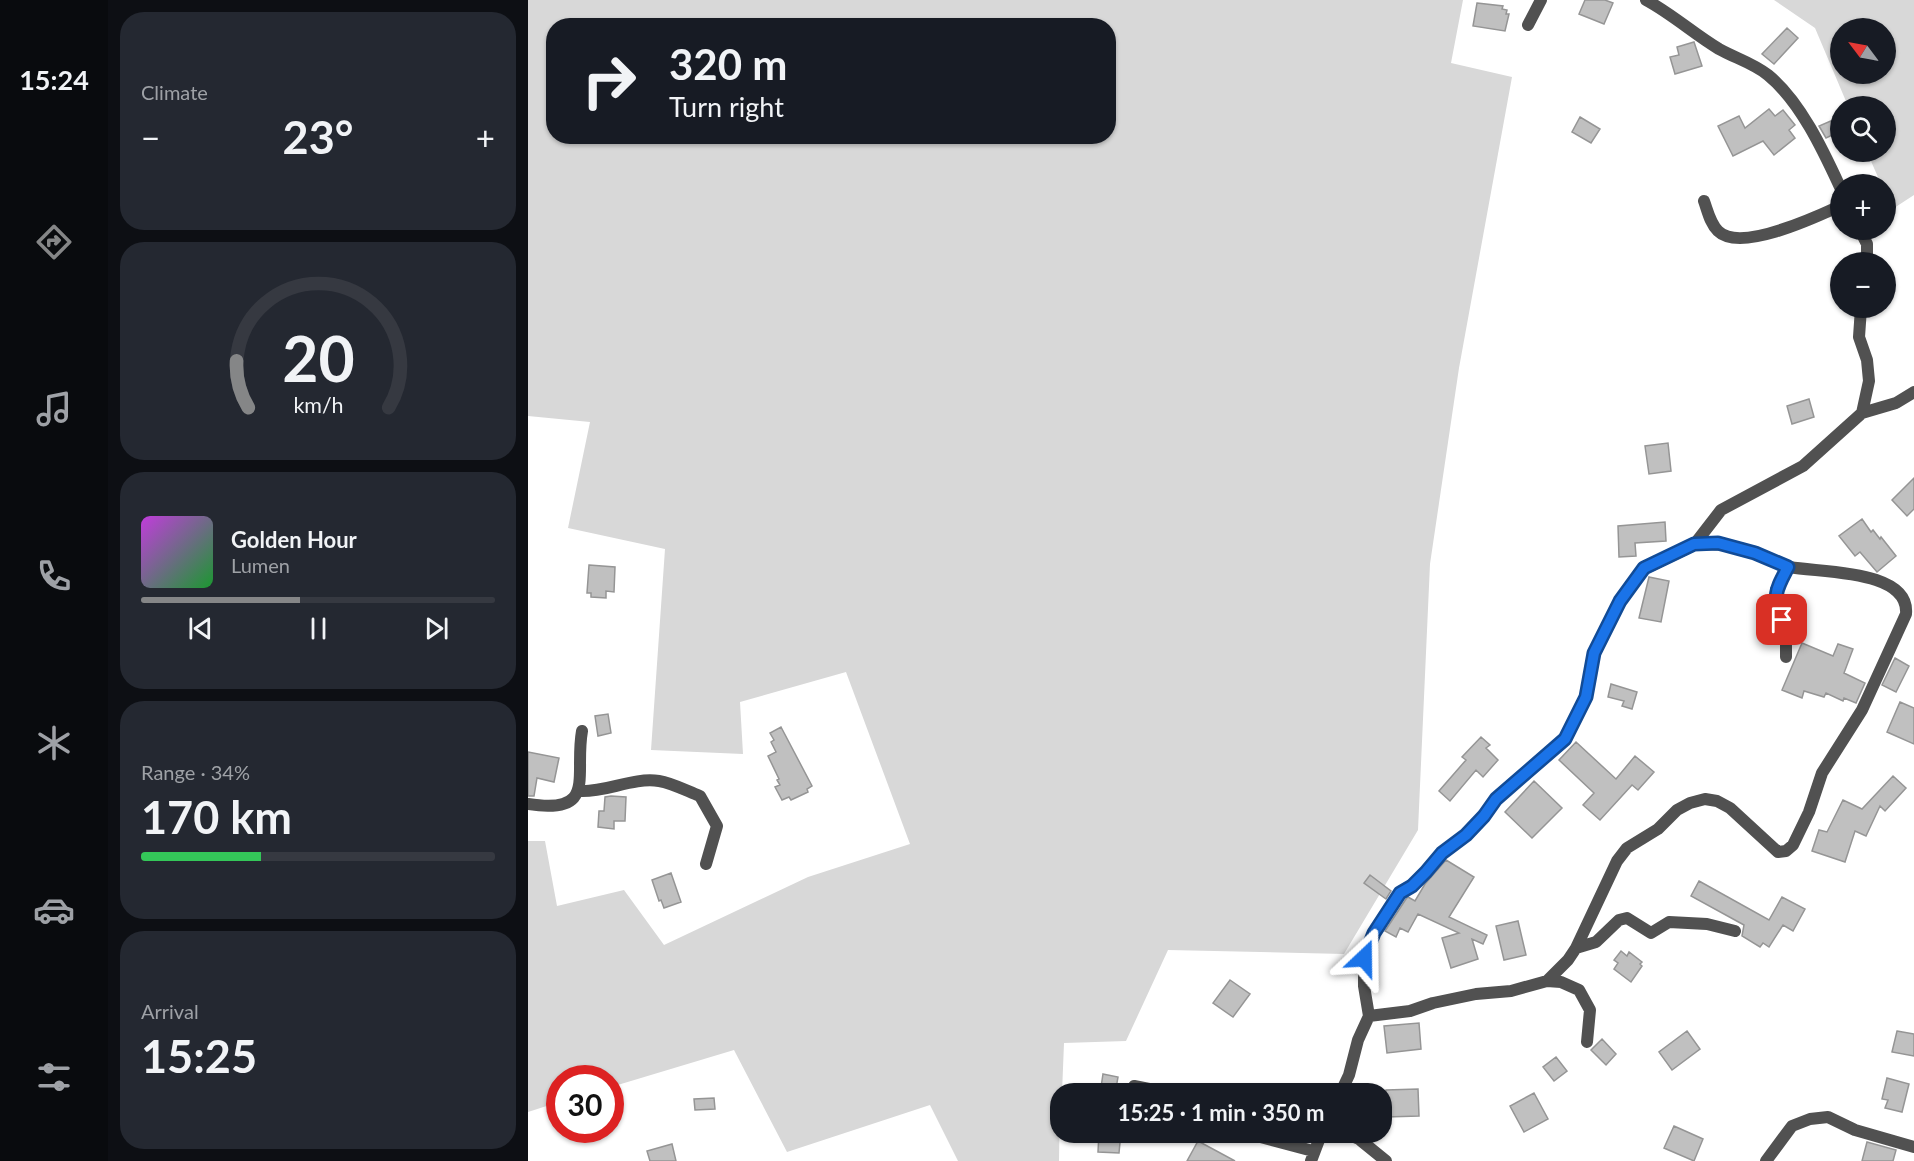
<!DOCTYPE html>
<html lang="en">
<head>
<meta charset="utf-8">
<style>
	:root { --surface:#171b24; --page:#242831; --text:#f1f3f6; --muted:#9ea1a6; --line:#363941; --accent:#858687 }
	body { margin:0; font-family:Lato,sans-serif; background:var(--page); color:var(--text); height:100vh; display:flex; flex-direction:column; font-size:22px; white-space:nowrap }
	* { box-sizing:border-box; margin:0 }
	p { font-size:20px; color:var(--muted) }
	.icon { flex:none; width:33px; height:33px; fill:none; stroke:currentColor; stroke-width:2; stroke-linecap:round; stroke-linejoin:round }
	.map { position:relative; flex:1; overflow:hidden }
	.details { display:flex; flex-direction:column; gap:12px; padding:12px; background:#0d0f14; width:420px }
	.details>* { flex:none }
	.guide { position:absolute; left:18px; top:18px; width:570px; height:126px; border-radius:24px; box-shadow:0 2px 4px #0004; background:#171b24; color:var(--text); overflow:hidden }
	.needle { width:39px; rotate:302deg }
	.fabs { position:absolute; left:1302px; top:18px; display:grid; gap:12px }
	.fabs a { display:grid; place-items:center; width:66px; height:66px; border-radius:50%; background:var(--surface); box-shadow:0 2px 4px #0004; font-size:30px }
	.speed { position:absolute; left:18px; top:1065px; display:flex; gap:12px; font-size:30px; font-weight:700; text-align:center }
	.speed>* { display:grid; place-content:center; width:78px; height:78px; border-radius:50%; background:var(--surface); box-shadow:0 2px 4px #0004; line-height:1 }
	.speed .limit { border:9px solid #d22; background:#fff; color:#111 }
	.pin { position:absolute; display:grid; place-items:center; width:51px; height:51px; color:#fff; margin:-26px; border-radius:12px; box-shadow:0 3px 9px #0006 }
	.me { position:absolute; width:66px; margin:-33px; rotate:23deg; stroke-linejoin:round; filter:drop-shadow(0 0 4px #0008) }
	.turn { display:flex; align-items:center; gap:21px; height:126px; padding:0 24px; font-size:27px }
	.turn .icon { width:78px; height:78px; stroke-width:2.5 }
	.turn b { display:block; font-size:42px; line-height:51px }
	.big { font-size:45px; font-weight:700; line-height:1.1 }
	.details .card { flex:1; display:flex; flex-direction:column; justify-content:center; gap:9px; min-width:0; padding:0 21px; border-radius:24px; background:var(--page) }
	.details .dial { align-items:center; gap:0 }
	.dial svg { height:156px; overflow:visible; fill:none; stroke:var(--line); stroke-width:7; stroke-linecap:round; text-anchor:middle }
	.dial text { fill:var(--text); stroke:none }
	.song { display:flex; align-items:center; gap:18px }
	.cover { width:72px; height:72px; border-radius:9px; background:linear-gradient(135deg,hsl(290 70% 55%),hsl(130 70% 35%)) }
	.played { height:6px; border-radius:3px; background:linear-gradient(90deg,var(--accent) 45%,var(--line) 45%) }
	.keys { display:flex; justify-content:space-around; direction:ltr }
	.heat { display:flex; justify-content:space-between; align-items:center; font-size:33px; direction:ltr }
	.charge { height:9px; border-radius:4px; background:linear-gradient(90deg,#34c759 34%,var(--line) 0) }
	.trip { position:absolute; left:522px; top:1083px; width:342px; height:60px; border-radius:24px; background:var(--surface); box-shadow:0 2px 4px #0004; font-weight:700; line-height:60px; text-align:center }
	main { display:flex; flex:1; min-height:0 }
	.tabs { display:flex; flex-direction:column; width:108px; justify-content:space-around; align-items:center; background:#090b0e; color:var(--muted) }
	.tabs .icon { width:42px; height:42px }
	.tabs .selected { color:var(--accent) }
	.tabs b { font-size:27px; color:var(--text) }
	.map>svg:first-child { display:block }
	.green { fill:#d8d8d8; fill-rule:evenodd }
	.building { fill:#c0c0c0; stroke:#959595; stroke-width:1.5 }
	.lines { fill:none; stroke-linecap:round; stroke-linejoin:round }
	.street { stroke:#515151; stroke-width:12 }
	.route-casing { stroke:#114b97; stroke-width:15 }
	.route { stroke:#1a73e8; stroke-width:10 }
</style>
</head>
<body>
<main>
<nav class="tabs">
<b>15:24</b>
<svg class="icon selected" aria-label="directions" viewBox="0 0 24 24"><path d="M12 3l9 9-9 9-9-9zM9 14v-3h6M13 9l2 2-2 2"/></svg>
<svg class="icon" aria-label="music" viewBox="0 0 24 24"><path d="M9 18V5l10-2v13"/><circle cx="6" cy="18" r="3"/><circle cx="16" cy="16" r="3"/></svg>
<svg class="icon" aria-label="phone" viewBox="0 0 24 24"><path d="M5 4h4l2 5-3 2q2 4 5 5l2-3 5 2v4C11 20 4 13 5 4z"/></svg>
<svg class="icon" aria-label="climate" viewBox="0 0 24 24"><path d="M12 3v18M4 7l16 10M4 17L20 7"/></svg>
<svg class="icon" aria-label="car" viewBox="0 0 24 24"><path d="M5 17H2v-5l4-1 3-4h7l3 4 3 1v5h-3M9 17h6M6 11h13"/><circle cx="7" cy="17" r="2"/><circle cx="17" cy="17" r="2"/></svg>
<svg class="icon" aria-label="filters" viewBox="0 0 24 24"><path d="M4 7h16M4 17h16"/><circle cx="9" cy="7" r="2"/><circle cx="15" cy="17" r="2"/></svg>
</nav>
<section class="details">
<div class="card"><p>Climate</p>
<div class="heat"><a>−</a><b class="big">23°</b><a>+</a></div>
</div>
<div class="card dial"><svg viewBox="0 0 100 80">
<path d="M14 69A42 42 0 1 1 86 69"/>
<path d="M14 69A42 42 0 0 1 8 45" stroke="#858687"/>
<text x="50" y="56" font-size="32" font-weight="700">20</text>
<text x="50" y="72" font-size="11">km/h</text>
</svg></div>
<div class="card">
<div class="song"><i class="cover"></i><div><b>Golden Hour</b><p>Lumen</p></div></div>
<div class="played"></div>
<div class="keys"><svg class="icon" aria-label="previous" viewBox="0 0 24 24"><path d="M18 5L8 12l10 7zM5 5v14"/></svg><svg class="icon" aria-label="pause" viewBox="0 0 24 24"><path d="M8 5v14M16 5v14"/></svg><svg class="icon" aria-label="next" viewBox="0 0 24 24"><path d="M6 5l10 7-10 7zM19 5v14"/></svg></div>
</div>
<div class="card"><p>Range · 34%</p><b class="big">170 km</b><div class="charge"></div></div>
<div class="card"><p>Arrival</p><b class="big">15:25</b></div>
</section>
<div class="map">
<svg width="1386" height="1161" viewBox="0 0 1386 1161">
	<rect width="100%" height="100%" fill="#fff"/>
	<path class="green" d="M0 0H935L923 63 984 77 931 368 902 564 890 830 816 954 640 950 598 1041 536 1043 534 1093 532 1094 531 1161H430L402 1105 259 1152 206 1050 83 1087 82 1078H32L31 1102 0 1112V841H17L29 906 96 890 136 945 280 877 382 844 318 672 212 702 215 754 123 750 137 549 40 528 62 422 0 416ZM26 26H580V136H26Z
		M1246 0H1386V195L1363 210 1358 196V184H1353L1339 152H1358V106H1320L1287 28ZM1312 28H1358V74H1312Z"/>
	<path class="building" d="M1057 0H1077L1085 3 1076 24 1051 14Z
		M949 3 975 6 974 9 979 10 978 14H981L977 31 945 26Z
		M1259 28 1270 38 1246 64 1234 54Z
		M1166 42 1174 66 1147 74 1142 57 1151 55 1149 47Z
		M1241 109 1247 116 1255 110 1267 125 1261 130 1267 138 1246 155 1235 141 1205 156 1190 126 1211 116 1217 128Z
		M1052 117 1072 129 1063 143 1044 132Z
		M1305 120 1311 132 1298 138 1291 126Z
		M1281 399 1286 417 1264 424 1259 406Z
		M1140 443 1143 471 1121 474 1117 446Z
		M1386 478V509L1379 516 1364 500Z
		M1334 519 1343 532 1345 530 1352 539 1353 537 1368 556 1349 572 1332 552 1327 556 1311 536Z
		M1137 522 1138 541 1107 543 1108 556 1091 557 1090 526Z
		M61 565 87 567 86 592 78 591V598L63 597V593H59Z
		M1121 577 1141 581 1133 622 1111 618Z
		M1274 643 1305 656 1310 644 1325 649 1316 673 1337 683 1328 703 1316 698 1315 701 1298 693 1296 697 1276 691 1274 698 1254 690Z
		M1367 658 1381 666 1368 692 1354 685Z
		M1083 684 1109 692 1104 709 1094 706 1096 701 1080 697Z
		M1372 702 1386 708V744L1359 732Z
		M80 714 83 733 70 736 67 716Z
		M253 727 284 786 279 789 280 792 263 800 261 797 254 800 247 787 252 785 249 780 251 779 240 756 248 752 243 742 246 740 242 733Z
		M953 737 962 745 958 748 970 760 955 777 948 770 922 801 911 791 938 760 934 757Z
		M1048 742 1088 779 1107 756 1126 772 1110 790 1104 785 1072 820 1055 805 1066 793 1031 760Z
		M0 752 31 758 26 782 9 778 6 796H0Z
		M1365 776 1378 788 1357 811 1352 806 1338 836 1327 831 1317 862 1284 851 1291 830 1299 832 1315 800 1334 809Z
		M1006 781 1034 808 1004 838 977 812Z
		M83 796 98 797 97 821H86V829L70 827 71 811H76L77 797Z
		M918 860 946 877 921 917 959 935 955 944 944 939 950 959 923 968 914 938 931 933 890 914 880 932 872 928 868 937 857 931 878 899 880 897 887 901 897 884Z
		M143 873 153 902 136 908 133 900 131 901 124 880Z
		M842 875 863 891 858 899 836 883Z
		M1171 881 1241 920 1254 897 1277 909 1265 931 1255 925 1241 947 1235 943 1232 947 1214 936 1216 925 1163 896Z
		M990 921 998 955 976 960 968 926Z
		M1093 951 1099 956 1101 952 1114 962 1112 964 1114 966 1103 982 1086 969 1090 963 1086 960Z
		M702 980 722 994 705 1017 685 1003Z
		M891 1023 893 1049 859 1053 856 1026Z
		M1159 1031 1172 1049 1144 1070 1131 1052Z
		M1369 1031 1386 1034V1056L1364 1052Z
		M1074 1039 1088 1054 1078 1065 1063 1050Z
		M1028 1057 1039 1071 1026 1081 1015 1067Z
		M575 1074 590 1077 587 1094H572Z
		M1359 1078 1381 1084 1374 1112 1357 1108 1360 1100 1354 1099Z
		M890 1089 891 1116 858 1117V1090Z
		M1006 1093 1020 1119 996 1132 982 1106Z
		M186 1098 187 1109 167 1110 166 1099Z
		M1146 1126 1175 1139 1166 1161 1136 1148Z
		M571 1132H593L591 1153 570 1152Z
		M670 1141 707 1161H659Z
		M1339 1142 1368 1150 1365 1161H1334Z
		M144 1144 148 1161H122L119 1151Z"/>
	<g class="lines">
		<path class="street" d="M1118 0C1144 14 1166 34 1191 49 1207 58 1225 63 1240 75 1272 101 1295 150 1312 187
			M1000 25 1013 0
			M1176 201C1180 212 1182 223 1190 231 1212 253 1288 217 1312 206
			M1332 230 1339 244V262
			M1334 413 1368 403 1386 392
			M1258 657V643L1247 600 1248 590 1260 567
			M51 791C77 793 104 777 131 781 144 783 159 791 172 796L189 826 178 864
			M0 804C70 815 46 776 54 731
			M1048 948 1089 861 1099 848 1130 829 1149 810 1162 803 1177 799 1189 801 1202 808 1250 852 1258 851 1265 845 1281 812 1294 773 1334 710 1378 614C1382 569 1291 573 1262 567 1250 565 1239 557 1228 553 1205 545 1190 543 1166 545
			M1019 981 1040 960 1048 948 1068 942 1091 920 1099 918 1123 933 1141 922 1179 924 1207 931
			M841 1016 882 1011 905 1003 948 994 983 991 1019 981 1033 982 1051 990 1062 1010 1059 1042
			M606 1086 646 1094
			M812 1094 821 1075 830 1040 841 1016 836 986V958L846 933 872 893 883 886 898 872 913 853 938 835 956 816 968 799 1037 739 1058 697 1066 653 1092 601 1116 569 1166 545 1193 510 1275 466 1334 413 1341 381 1339 360 1331 337 1333 308
			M714 1132 785 1151
			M814 1132 831 1139 858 1161
			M783 1161 794 1132
			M1238 1161 1264 1126 1282 1119 1300 1117 1327 1130 1386 1147"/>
	</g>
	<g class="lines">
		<defs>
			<path id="route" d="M836 958 846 933 872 893 884 886 898 872 914 853 938 835 956 816 968 799 1037 739 1058 697 1066 653 1092 601 1116 568 1166 544 1190 543 1227 553 1260 567C1247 592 1245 593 1254 620"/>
		</defs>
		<use href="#route" class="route-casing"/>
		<use href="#route" class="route"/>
	</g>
</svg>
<div class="fabs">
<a><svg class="needle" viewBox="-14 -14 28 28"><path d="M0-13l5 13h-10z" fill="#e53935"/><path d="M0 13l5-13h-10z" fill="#9ea1a6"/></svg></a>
<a><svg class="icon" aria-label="search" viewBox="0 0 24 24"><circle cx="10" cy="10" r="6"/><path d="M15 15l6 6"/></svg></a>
<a>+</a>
<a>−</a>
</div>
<div class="speed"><div class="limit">30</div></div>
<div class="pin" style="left:1254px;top:620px;background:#d93025"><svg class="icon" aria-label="arrive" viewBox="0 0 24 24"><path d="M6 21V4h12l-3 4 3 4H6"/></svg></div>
<svg class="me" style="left:836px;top:958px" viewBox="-20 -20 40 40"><path d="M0-17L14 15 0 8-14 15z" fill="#1a73e8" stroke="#fff" stroke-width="4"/></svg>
<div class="trip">15:25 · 1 min · 350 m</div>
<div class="guide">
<div class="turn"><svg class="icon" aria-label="right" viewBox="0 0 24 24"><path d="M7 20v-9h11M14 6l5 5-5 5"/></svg><div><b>320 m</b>Turn right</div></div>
</div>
</div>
</main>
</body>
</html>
